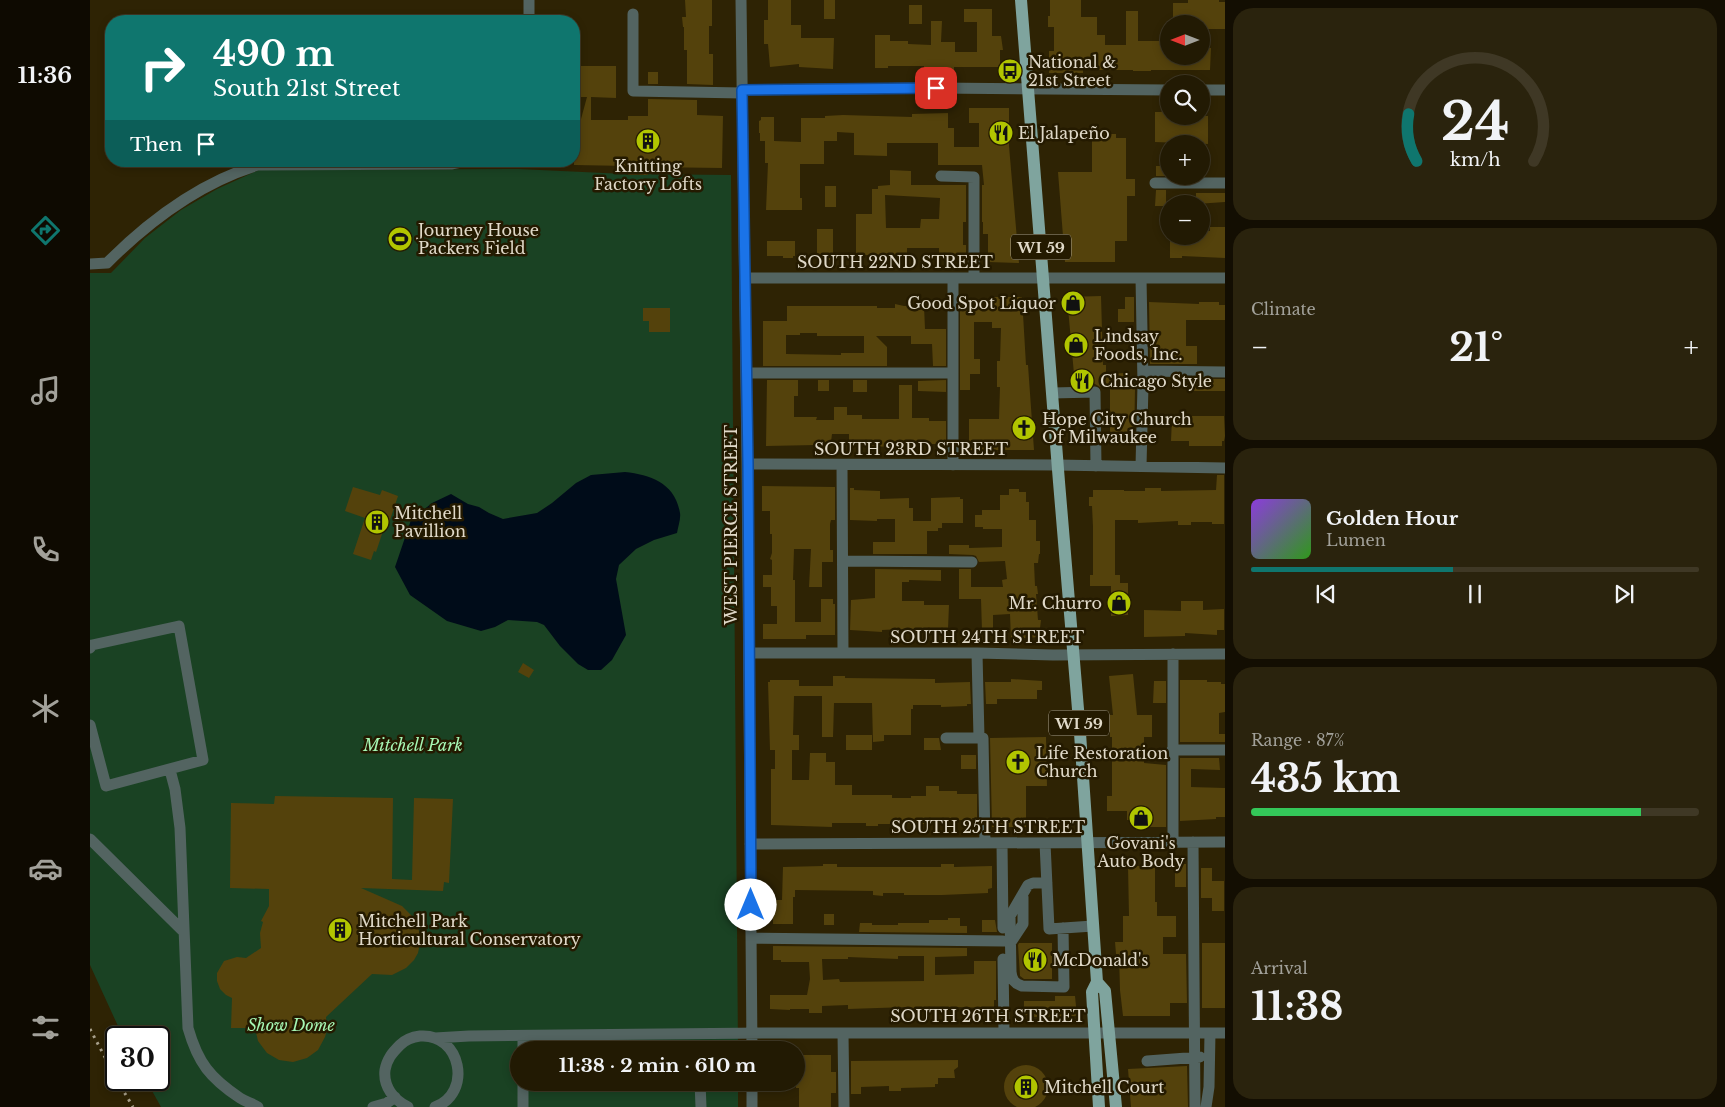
<!DOCTYPE html>
<html lang="en">
<head>
<meta charset="utf-8">
<style>
	:root { --surface:#221a03; --page:#2a230d; --text:#f1f3f6; --muted:#a2a19a; --line:#3f3825; --accent:#0f766e }
	body { margin:0; font-family:"Libre Baskerville",serif; background:var(--page); color:var(--text); height:100vh; display:flex; flex-direction:column; font-size:19px; white-space:nowrap }
	* { box-sizing:border-box; margin:0 }
	p { font-size:16px; color:var(--muted) }
	.icon { flex:none; width:28px; height:28px; fill:none; stroke:currentColor; stroke-width:2; stroke-linecap:round; stroke-linejoin:round }
	.map { position:relative; flex:1; overflow:hidden }
	.panel { display:flex; flex-direction:column; gap:8px; padding:8px; background:#130e02; width:500px }
	.panel>* { flex:none }
	.hud { position:absolute; left:15px; top:15px; width:475px; height:152px; border-radius:20px; box-shadow:0 2px 8px #0003,0 0 0 1px var(--line); background:#0f766e; color:#fff; overflow:hidden }
	.needle { width:32px; rotate:270deg }
	.buttons { position:absolute; left:1070px; top:15px; display:grid; gap:10px }
	.buttons a { display:grid; place-items:center; width:50px; height:50px; border-radius:50%; background:var(--surface); box-shadow:0 2px 8px #0003,0 0 0 1px var(--line); font-size:25px }
	.speed { position:absolute; left:15px; top:1026px; display:flex; gap:10px; font-size:25px; font-weight:700; text-align:center }
	.speed>* { display:grid; place-content:center; width:65px; height:65px; border-radius:50%; background:var(--surface); box-shadow:0 2px 8px #0003,0 0 0 1px var(--line); line-height:1 }
	.speed .limit { border:2px solid #111; border-radius:8px; background:#fff; color:#111 }
	.pin { position:absolute; display:grid; place-items:center; width:42px; height:42px; color:#fff; margin:-21px; border-radius:10px; box-shadow:0 2px 8px #0006 }
	.me { position:absolute; width:55px; margin:-28px; rotate:0deg; stroke-linejoin:round; filter:drop-shadow(0 0 4px #0008) }
	.turn { display:flex; align-items:center; gap:18px; height:105px; padding:0 25px; font-size:22px }
	.turn .icon { width:65px; height:65px; stroke-width:2.5 }
	.turn b { display:block; font-size:35px; line-height:42px }
	.then { display:flex; align-items:center; height:48px; padding:0 25px; background:#0003; gap:10px; font-size:19px }
	.big { font-size:38px; font-weight:700; line-height:1.1 }
	.panel .tile { flex:1; display:flex; flex-direction:column; justify-content:center; gap:8px; min-width:0; padding:0 18px; border-radius:20px; background:var(--page) }
	.panel .dial { align-items:center; gap:0 }
	.dial svg { height:130px; overflow:visible; fill:none; stroke:var(--line); stroke-width:7; stroke-linecap:round; text-anchor:middle }
	.dial text { fill:var(--text); stroke:none }
	.song { display:flex; align-items:center; gap:15px }
	.cover { width:60px; height:60px; border-radius:8px; background:linear-gradient(135deg,hsl(270 70% 55%),hsl(110 70% 35%)) }
	.played { height:5px; border-radius:2px; background:linear-gradient(90deg,var(--accent) 45%,var(--line) 45%) }
	.keys { display:flex; justify-content:space-around; direction:ltr }
	.heat { display:flex; justify-content:space-between; align-items:center; font-size:28px; direction:ltr }
	.charge { height:8px; border-radius:4px; background:linear-gradient(90deg,#34c759 87%,var(--line) 0) }
	.trip { position:absolute; left:420px; top:1041px; width:295px; height:50px; border-radius:25px; background:var(--surface); box-shadow:0 2px 8px #0003,0 0 0 1px var(--line); font-weight:700; line-height:50px; text-align:center }
	main { display:flex; flex:1; min-height:0 }
	.menu { display:flex; flex-direction:column; width:90px; justify-content:space-around; align-items:center; background:#0e0a01; color:var(--muted) }
	.menu .icon { width:35px; height:35px }
	.menu .current { color:var(--accent) }
	.menu b { font-size:22px; color:var(--text) }
	.map>svg:first-child { display:block }
	.green { fill:#1a4223 }
	.water { fill:#000c19 }
	.building { fill:#54420c; fill-rule:evenodd }
	.lines { fill:none; stroke-linecap:round; stroke-linejoin:round }
	.minor { stroke:#536461; stroke-width:11 }
	.major { stroke:#7fa49e; stroke-width:12 }
	.rail { stroke:#a9a18c; stroke-width:3; stroke-dasharray:2.5 5; stroke-linecap:butt }
	.route-casing { stroke:#114b97; stroke-width:12 }
	.route { stroke:#1a73e8; stroke-width:9 }
	.labels { text-anchor:middle; dominant-baseline:central; stroke-width:5; stroke-linejoin:round; paint-order:stroke }
	.shield { fill:#241a00; stroke:#a8a08c; stroke-width:1 }
	.shield-label { font-size:15px; font-weight:bold; fill:#e0d9c8 }
	.poi-label { font-size:16px; fill:#e0d9c8; stroke:#241a00; text-anchor:start }
	.street-label { font-size:16px; fill:#e0d9c8; stroke:#241a00 }
	.park-label { font-size:16px; font-style:italic; fill:#a6f7b4; stroke:#241a00 }
</style>
</head>
<body>
<main>
<nav class="menu">
<b>11:36</b>
<svg class="icon current" aria-label="directions" viewBox="0 0 24 24"><path d="M12 3l9 9-9 9-9-9zM9 14v-3h6M13 9l2 2-2 2"/></svg>
<svg class="icon" aria-label="music" viewBox="0 0 24 24"><path d="M9 18V5l10-2v13"/><circle cx="6" cy="18" r="3"/><circle cx="16" cy="16" r="3"/></svg>
<svg class="icon" aria-label="phone" viewBox="0 0 24 24"><path d="M5 4h4l2 5-3 2q2 4 5 5l2-3 5 2v4C11 20 4 13 5 4z"/></svg>
<svg class="icon" aria-label="climate" viewBox="0 0 24 24"><path d="M12 3v18M4 7l16 10M4 17L20 7"/></svg>
<svg class="icon" aria-label="car" viewBox="0 0 24 24"><path d="M5 17H2v-5l4-1 3-4h7l3 4 3 1v5h-3M9 17h6M6 11h13"/><circle cx="7" cy="17" r="2"/><circle cx="17" cy="17" r="2"/></svg>
<svg class="icon" aria-label="filters" viewBox="0 0 24 24"><path d="M4 7h16M4 17h16"/><circle cx="9" cy="7" r="2"/><circle cx="15" cy="17" r="2"/></svg>
</nav>
<div class="map">
<svg width="1135" height="1107" viewBox="0 0 1135 1107">
	<rect width="100%" height="100%" fill="#2e2304"/>
	<path class="green" d="M429 169 535 174 641 175 648 1050H429V1082L648 1083V1107H71L56 1080H69V1038L33 1037 0 965V273H21L55 238 91 210 127 189 169 170Z"/>
	<path class="water" d="M535 472C561 475 585 483 590 513 591 519 588 527 587 533L564 540 546 549 529 565 526 579 536 635 522 660 511 670H498L488 664 470 646 454 625 447 622 418 620 405 627 391 631 357 621 320 595 305 567 321 520 342 503 361 494 378 504 389 507 399 513 413 519 447 513 462 503 486 483 501 475Z"/>
	<path class="building" d="M595 0H622V26H619V54H623V85L597 84V50H594V27H593L592 17H596Z
		M678 0H701V25H711V38H744L743 69 709 67V64L680 67 678 44H674V20H678Z
		M734 0H745V19H734Z
		M960 0H991V17H1007V35H1015V45H1036V11H1048V41H1076V56H1111V48H1121L1120 70H1061V71H1043V70H993V73H959V51H964V27H958V16H960Z
		M1098 0H1129V2H1135V29H1111V24H1083V3H1098Z
		M819 5H832V24H819Z
		M874 9H902V36H911L913 50H910V67H864V70H834V66H798V68H785V35H800V41H818V44L841 45V21H852L851 42H865V52H887V22H874Z
		M484 66H526V98L501 97V120H538V116H558V99L607 100V115L633 116 632 168 558 167V175H538V166L484 165V119H491L497 97H484Z
		M558 72H568V84H558Z
		M879 108H919V146L929 263 898 262V234H893V222H892V185H894L892 165H848V143H797V156L764 155V133L747 132V141H734V164H710V198H712V210H676L678 163H675V141H670V133H669V121L671 120V117H684V141L711 142V118H735V116L753 115 822 117V114L858 113V128H864V147H889V123H879Z
		M1075 110 1079 116H1118V144L1065 142V112H1071Z
		M1013 134H1026V138H1036V179H1045V196H1037V241H1025V262H975L968 172H1002V139H1013Z
		M1066 166H1077V176H1066Z
		M800 170 821 171V185H876V222H873V245H876V258H849V248H817V257L782 258V255H766V214H782V189H788V186L800 185ZM795 195 850 198 849 219H831L830 228H796Z
		M735 186H746V207H735Z
		M1066 190H1076V206H1065Z
		M1106 193H1135V202L1106 204Z
		M1120 227H1135V258L1092 256V258H1080V236H1111V231H1120Z
		M727 229H743V256H740V260H727Z
		M677 241H705V256H703V258H693V256H677Z
		M1011 296 1013 365H1016V374L1036 373V388H1045L1044 445H1020V386L1010 387 1005 384 985 385 977 297Z
		M902 297H932L936 365H938L944 450H879V419H909L910 387H907V361H910L911 328H902V322H884V359H890V374H880V390H870V300H883V307H902Z
		M1035 297H1044V322H1028V309H1035Z
		M1059 302 1109 304V302H1129V305H1135V320H1096V346H1107V364H1060Z
		M805 304 814 306H834L835 329H856V366H843L842 344H821V336H786L797 347V366H673V321H697V306H787V308H805ZM710 333H727V336H774V353H751V355L696 354V335H710Z
		M553 308H580V332H559V321H553Z
		M1100 379H1135V391H1099Z
		M677 380H708V396H704V417H727L726 420H744V407H757V415H772V419H809V385H822V418H839V421H856V447H846V444H817V447L760 446V444H759V434H742L741 442 738 443H726V445L676 446Z
		M728 380H739V391H728Z
		M763 380H777V392H763Z
		M856 380V392L828 391V381Z
		M1084 416H1134L1135 436 1134 441H1132V446H1099V441H1081L1082 418H1084Z
		M1127 475H1134V524H1122V522H1101V525H1088V521L1048 523V520H1025V575H1030V583H1038V615L1021 616V586H1000V575H1003V527L1002 506H999V497H1003V490H1034V491H1055V488H1071V491L1126 490Z
		M672 486 745 487V520H741L740 524V550H743V562H732V587H719L721 549H704L703 580H705V622H731V599H743V604H745V635H716V639H673V624H687V606H681V587H673V575H682V560L680 559 682 553V534H680V511H672Z
		M263 487 290 495 292 490 308 496 298 526 295 525 286 552 284 551 281 560 263 554 275 518 255 511Z
		M760 488H764V490L790 491V499L819 498V508H823V521H841V498L870 497V499H873V523H852V528H848V531H837V554H783V542H805V519H787V521L760 520Z
		M919 489H929V492H936V502H939V520H946V541H950V554H949L948 563H944L945 586H947L948 594H946L948 620H951L949 637 921 639 920 614 903 615V631H892L891 599H869V569H881V587H913L912 580 917 579 915 561 889 562 886 556 883 555 859 554V545H879V548L912 547V529H893V527H885V515H892V510H910V495H919Z
		M785 569 851 570V581L819 580V582H812V601H834V605H859L858 629H812L792 630V632L760 630 761 600 785 598Z
		M1091 601H1113V610L1134 609V630H1127V635L1095 633V636L1054 637V610L1091 611Z
		M433 663 444 670 439 678 428 672Z
		M1043 674 1047 715H1062V737H1054V763L1076 765V827H1046V820H1037V811H1017V796H1022V737H1020V715H1023L1019 676Z
		M743 676H755V678L845 679V683L880 682 881 704H877V706L851 707V705H823V709H821V735H794V741L783 742 782 703H744L743 737H732V696H704L703 735H709V750H702V780H719L720 753H736V762H745V785H762V795H802V798H821V796H836V786H849V791H867V794H887V818H882V820H834V824H788V826H776V823H742V827L681 825V769H685V750H680L678 682H680V680H709V686H743Z
		M921 679 952 681V690H947V699H907V704H896L895 682H921Z
		M1090 680H1117V682H1131V684H1135V712L1129 713V734H1135V742H1090Z
		M1064 681H1076V703H1063Z
		M756 735H782V750H756Z
		M956 737 957 786H936V827H902L900 738Z
		M834 738H849L851 750H834Z
		M871 755H886V769H871Z
		M1090 758H1129L1130 770 1101 769V787L1135 788V817H1126V819L1090 821Z
		M185 796 303 798 302 879 322 880 324 798 363 799 359 883 354 882 353 891 271 888 312 906 326 920 331 938 328 953 324 960 316 968 302 975 282 974 236 1017 237 1030 235 1037 228 1050 217 1058 203 1062 189 1060 177 1053 168 1041 165 1028H141L142 998 136 995 130 989 127 981V973L134 961 147 957 156 958 171 948 170 933 173 922 171 921 179 906V889L140 888 141 803 184 804Z
		M733 864H747V867H851V864H864V867L902 866V888L898 889V893L852 895H814V893H793V896L783 895V891L705 890V897H703V924H683V918H679V906H683V900H692L693 867 733 866Z
		M1085 864H1096V887H1085Z
		M1038 866H1065V902H1067V916H1086V937H1073V954H1096L1097 1003H1080V1016H1033L1030 990 1029 954H1026L1025 942H1033V916H1039Z
		M1111 868H1122V881H1134V911H1122V898H1111Z
		M734 914H744V925H734Z
		M858 918H870V926H877V933L769 932 770 923H782V925H808V923H839V920H858Z
		M892 920H905L907 932H892Z
		M929 943H962V979H934L930 976 928 945Z
		M1112 943H1135V1008H1112Z
		M683 946 877 948V956L845 957V975L884 974V961H906V1000H904V1008L864 1007V1010L818 1009V1007L758 1009V1005L732 1006V1013H719V1009H700V1010L680 1009V995H717L720 979 719 962H691V960H683ZM808 956H834V981L750 982 749 979 733 980 732 959H758V957L808 959Z
		M965 996H985L987 1016 942 1017V1015H934V1001H965Z
		M706 1055H741V1072H746V1093H741V1107H709V1088H706Z
		M868 1060V1067L864 1070 865 1078H848V1084H845V1087L811 1088V1091H799V1086L771 1087V1094H761V1061Z
		M914 1087a22 22 0 1 1 44 0a22 22 0 1 1-44 0Z
		M1097 1066 1098 1107H1041L1038 1069Z"/>
	<g class="lines">
		<path class="minor" d="M651 0 657 464 662 1050
			M543 14V91L652 93
			M439 21V0
			M652 90 846 88 1079 90
			M1111 90H1135
			M851 176 884 177V278
			M1065 183H1135
			M0 264 17 263C60 220 109 183 168 165L361 164 376 161
			M655 278H1135
			M863 278V465
			M1053 371 1135 372
			M656 373H863
			M962 393 1005 392 1006 466
			M657 464 967 465 1135 468
			M752 465 753 653
			M1051 466 1053 385 1051 278
			M753 561 882 562
			M0 648 2 645 89 626 113 760 16 786 0 725
			M659 653H887L963 655 1135 654
			M887 653 889 738
			M1083 654V843
			M856 738H893L895 843
			M1082 750H1135
			M80 770 85 789 90 828 98 1028C108 1063 120 1078 150 1098 156 1102 162 1103 168 1107
			M0 839 94 932
			M1103 842 1105 1107
			M912 843 913 928
			M955 843 959 929 1003 926
			M660 844 1135 842
			M957 883H943L938 885 920 916 921 972C922 980 924 983 932 986L974 987 973 928
			M661 938 913 941
			M921 942 933 924V897
			M913 959 914 1032
			M753 1033 754 1107
			M610 1034V1050
			M433 1036V1050
			M345 1038 379 1036 673 1033H1135
			M1057 1061 1110 1057
			M433 1082V1107
			M610 1082 611 1107
			M662 1082V1107
			M283 1107 297 1103 305 1097
			M318 1107C304 1100 293 1087 295 1070 297 1059 302 1053 310 1045 316 1039 322 1037 330 1036 371 1033 383 1093 345 1107
			M1116 1107 1119 1087 1120 1033"/>
		<path class="major" d="M931 0 969 482 990 733 1007 982 1002 992 1009 1107
			M1007 982 1015 991 1026 1107"/>
		<path class="rail" d="M0 1029 26 1078
			M27 1080 43 1107"/>
	</g>
	<g class="lines">
		<defs>
			<path id="route" d="M661 905 658 464 652 90 846 88"/>
		</defs>
		<use href="#route" class="route-casing"/>
		<use href="#route" class="route"/>
	</g>
	<defs>
		<symbol id="bus-disc" viewBox="-11 -11 22 22"><circle r="9.5" fill="#b1c500" stroke="#241a00"/><path d="M-5-6H5V4H4V6H2V4H-2V6H-4V4H-5ZM-3.5-4V0h7V-4ZM-3.5 1.2v1.5H-2V1.2ZM2 1.2v1.5H3.5V1.2Z" fill="#111"/></symbol>
		<symbol id="restaurant-disc" viewBox="-11 -11 22 22"><circle r="9.5" fill="#b1c500" stroke="#241a00"/><path d="M-5-6h1v4h1v-4h1v4h1v-4h1v5L-1.5 .5V6h-2V.5L-5-1ZM5-6V6H3V1.5H1.5Q1.5-4 5-6Z" fill="#111"/></symbol>
		<symbol id="building-disc" viewBox="-11 -11 22 22"><circle r="9.5" fill="#b1c500" stroke="#241a00"/><path d="M-4-6H4V6H1V3H-1V6H-4ZM-2.5-4.3h1.7v1.8h-1.7ZM.8-4.3h1.7v1.8H.8ZM-2.5-1h1.7V.8h-1.7ZM.8-1h1.7V.8H.8Z" fill="#111"/></symbol>
		<symbol id="stadium-disc" viewBox="-11 -11 22 22"><circle r="9.5" fill="#b1c500" stroke="#241a00"/><path d="M0-5a6.5 5 0 1 0 0 10a6.5 5 0 1 0 0-10ZM-3.5-1.8h7v3.6h-7Z" fill="#111"/></symbol>
		<symbol id="shop-disc" viewBox="-11 -11 22 22"><circle r="9.5" fill="#b1c500" stroke="#241a00"/><path d="M-5-2.5h2.3a2.7 3.5 0 0 1 5.4 0H5L5.5 6h-11ZM-1.5-2.5h3a1.5 2.3 0 0 0-3 0Z" fill="#111"/></symbol>
		<symbol id="church-disc" viewBox="-11 -11 22 22"><circle r="9.5" fill="#b1c500" stroke="#241a00"/><path d="M-1.2-6h2.4v3.5h3.3v2.4h-3.3V6h-2.4V-.1h-3.3v-2.4h3.3Z" fill="#111"/></symbol>
	</defs>
	<g fill-rule="evenodd">
		<use href="#bus-disc" x="906" y="57" width="28" height="28"/>
		<use href="#restaurant-disc" x="897" y="119" width="28" height="28"/>
		<use href="#building-disc" x="544" y="127" width="28" height="28"/>
		<use href="#stadium-disc" x="296" y="225" width="28" height="28"/>
		<use href="#shop-disc" x="969" y="289" width="28" height="28"/>
		<use href="#shop-disc" x="972" y="331" width="28" height="28"/>
		<use href="#restaurant-disc" x="978" y="367" width="28" height="28"/>
		<use href="#church-disc" x="920" y="414" width="28" height="28"/>
		<use href="#building-disc" x="273" y="508" width="28" height="28"/>
		<use href="#shop-disc" x="1015" y="589" width="28" height="28"/>
		<use href="#church-disc" x="914" y="748" width="28" height="28"/>
		<use href="#shop-disc" x="1037" y="804" width="28" height="28"/>
		<use href="#building-disc" x="236" y="916" width="28" height="28"/>
		<use href="#restaurant-disc" x="931" y="946" width="28" height="28"/>
		<use href="#building-disc" x="922" y="1073" width="28" height="28"/>
	</g>
	<g class="labels">
		<g class="shield">
			<rect x="921" y="234.5" width="60" height="25" rx="4"/>
			<rect x="959" y="710.5" width="60" height="25" rx="4"/>
		</g>
		<g class="shield-label">
			<text x="951" y="247">WI 59</text>
			<text x="989" y="723">WI 59</text>
		</g>
		<g class="poi-label">
			<text x="938" y="62">National &amp;<tspan x="938" dy="18">21st Street</tspan></text>
			<text x="928" y="133">El Jalapeño</text>
			<text x="558" y="166" text-anchor="middle">Knitting<tspan x="558" dy="18">Factory Lofts</tspan></text>
			<text x="328" y="230">Journey House<tspan x="328" dy="18">Packers Field</tspan></text>
			<text x="966" y="303" text-anchor="end">Good Spot Liquor</text>
			<text x="1004" y="336">Lindsay<tspan x="1004" dy="18">Foods, Inc.</tspan></text>
			<text x="1010" y="381">Chicago Style</text>
			<text x="952" y="419">Hope City Church<tspan x="952" dy="18">Of Milwaukee</tspan></text>
			<text x="304" y="513">Mitchell<tspan x="304" dy="18">Pavillion</tspan></text>
			<text x="1012" y="603" text-anchor="end">Mr. Churro</text>
			<text x="946" y="753">Life Restoration<tspan x="946" dy="18">Church</tspan></text>
			<text x="1051" y="843" text-anchor="middle">Govani's<tspan x="1051" dy="18">Auto Body</tspan></text>
			<text x="268" y="921">Mitchell Park<tspan x="268" dy="18">Horticultural Conservatory</tspan></text>
			<text x="962" y="960">McDonald's</text>
			<text x="954" y="1087">Mitchell Court</text>
		</g>
		<g class="street-label">
			<text x="805" y="262">SOUTH 22ND STREET</text>
			<text x="821" y="449">SOUTH 23RD STREET</text>
			<text transform="translate(641 525) rotate(-90)">WEST PIERCE STREET</text>
			<text x="897" y="637">SOUTH 24TH STREET</text>
			<text x="898" y="827">SOUTH 25TH STREET</text>
			<text x="898" y="1016">SOUTH 26TH STREET</text>
		</g>
		<g class="park-label">
			<text x="323" y="745">Mitchell Park</text>
			<text x="201" y="1025">Show Dome</text>
		</g>
	</g>
</svg>
<div class="buttons">
<a><svg class="needle" viewBox="-14 -14 28 28"><path d="M0-13l5 13h-10z" fill="#e53935"/><path d="M0 13l5-13h-10z" fill="#a2a19a"/></svg></a>
<a><svg class="icon" aria-label="search" viewBox="0 0 24 24"><circle cx="10" cy="10" r="6"/><path d="M15 15l6 6"/></svg></a>
<a>+</a>
<a>−</a>
</div>
<div class="speed"><div class="limit">30</div></div>
<div class="pin" style="left:846px;top:88px;background:#d93025"><svg class="icon" aria-label="arrive" viewBox="0 0 24 24"><path d="M6 21V4h12l-3 4 3 4H6"/></svg></div>
<svg class="me" style="left:661px;top:905px" viewBox="-20 -20 40 40"><circle r="19" fill="#fff"/><path d="M0-13L10 11 0 6-10 11z" fill="#1a73e8"/></svg>
<div class="trip">11:38 · 2 min · 610 m</div>
<div class="hud">
<div class="turn"><svg class="icon" aria-label="right" viewBox="0 0 24 24"><path d="M7 20v-9h11M14 6l5 5-5 5"/></svg><div><b>490 m</b>South 21st Street</div></div>
<div class="then">Then<svg class="icon" aria-label="arrive" viewBox="0 0 24 24"><path d="M6 21V4h12l-3 4 3 4H6"/></svg></div>
</div>
</div>
<section class="panel">
<div class="tile dial"><svg viewBox="0 0 100 80">
<path d="M14 69A42 42 0 1 1 86 69"/>
<path d="M14 69A42 42 0 0 1 9 40" stroke="#0f766e"/>
<text x="50" y="56" font-size="32" font-weight="700">24</text>
<text x="50" y="72" font-size="11">km/h</text>
</svg></div>
<div class="tile"><p>Climate</p>
<div class="heat"><a>−</a><b class="big">21°</b><a>+</a></div>
</div>
<div class="tile">
<div class="song"><i class="cover"></i><div><b>Golden Hour</b><p>Lumen</p></div></div>
<div class="played"></div>
<div class="keys"><svg class="icon" aria-label="previous" viewBox="0 0 24 24"><path d="M18 5L8 12l10 7zM5 5v14"/></svg><svg class="icon" aria-label="pause" viewBox="0 0 24 24"><path d="M8 5v14M16 5v14"/></svg><svg class="icon" aria-label="next" viewBox="0 0 24 24"><path d="M6 5l10 7-10 7zM19 5v14"/></svg></div>
</div>
<div class="tile"><p>Range · 87%</p><b class="big">435 km</b><div class="charge"></div></div>
<div class="tile"><p>Arrival</p><b class="big">11:38</b></div>
</section>
</main>
</body>
</html>
